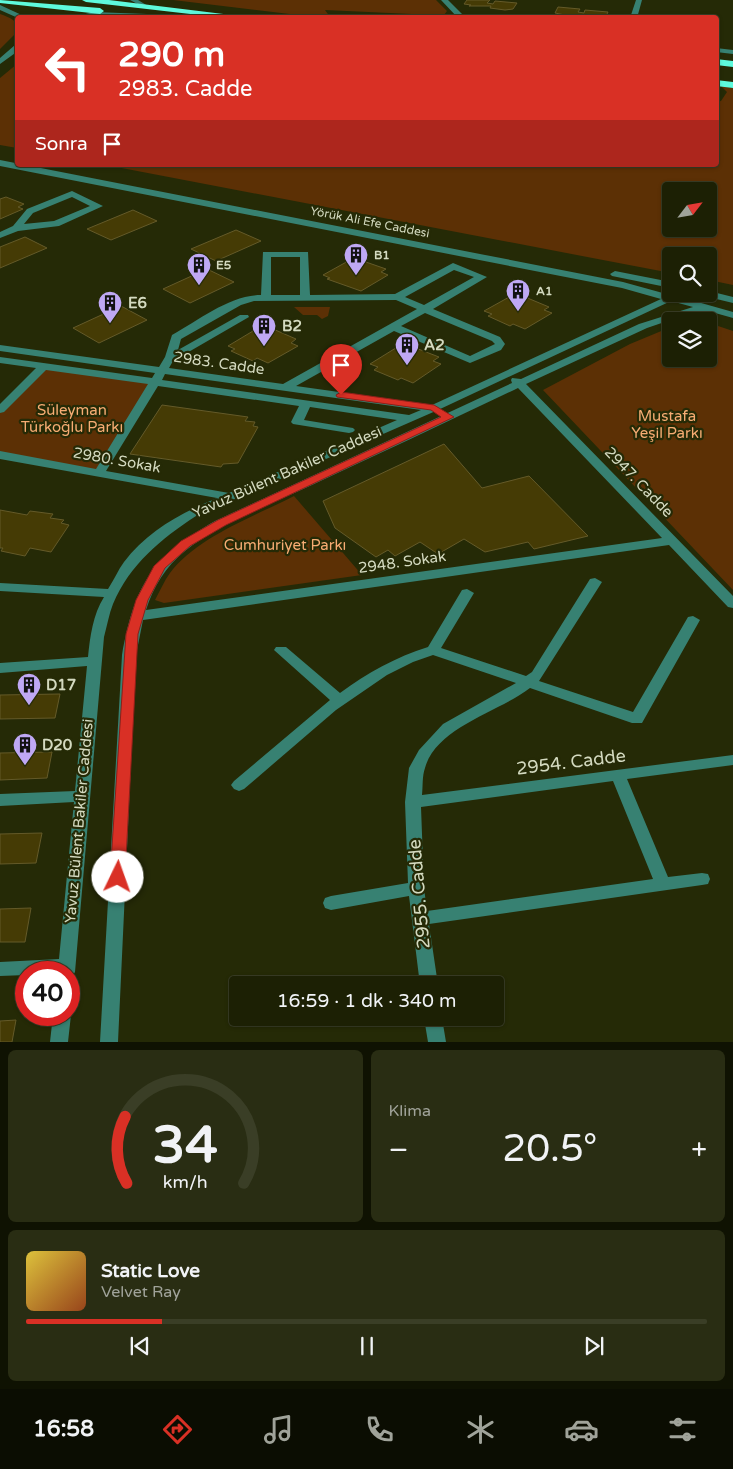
<!DOCTYPE html>
<html lang="tr">
<head>
<meta charset="utf-8">
<style>
	:root { --surface:#1c2004; --page:#292d13; --text:#f1f3f6; --muted:#a0a39a; --line:#3a3e26; --accent:#d93025 }
	body { margin:0; font-family:"Varela Round",sans-serif; background:var(--page); color:var(--text); height:100vh; display:flex; flex-direction:column; font-size:19px; white-space:nowrap }
	* { box-sizing:border-box; margin:0 }
	p { font-size:16px; color:var(--muted) }
	.icon { flex:none; width:28px; height:28px; fill:none; stroke:currentColor; stroke-width:2; stroke-linecap:round; stroke-linejoin:round }
	.map { position:relative; height:1042px; overflow:hidden }
	.drawer { display:flex; flex-direction:column; gap:8px; padding:8px; background:#0f1202; flex:1 }
	.drawer>* { flex:none }
	.hud { position:absolute; left:15px; top:15px; width:704px; height:152px; border-radius:5px; box-shadow:0 1px 4px #0004,0 0 0 1px var(--line); background:#d93025; color:#fff; overflow:hidden }
	.needle { width:32px; rotate:59deg }
	.fabs { position:absolute; left:662px; top:182px; display:grid; gap:10px }
	.fabs a { display:grid; place-items:center; width:55px; height:55px; border-radius:5px; background:var(--surface); box-shadow:0 1px 4px #0004,0 0 0 1px var(--line); font-size:25px }
	.speed { position:absolute; left:15px; top:961px; display:flex; gap:10px; font-size:25px; font-weight:700; text-align:center }
	.speed>* { display:grid; place-content:center; width:65px; height:65px; border-radius:50%; background:var(--surface); box-shadow:0 1px 4px #0004,0 0 0 1px var(--line); line-height:1 }
	.speed .limit { border:8px solid #d22; background:#fff; color:#111 }
	.pin { position:absolute; display:grid; place-items:center; width:42px; height:42px; color:#fff; margin:-51px -21px; border-radius:50% 50% 50% 0; rotate:-45deg; box-shadow:0 0 5px #0007 }
	.pin .icon { rotate:45deg }
	.me { position:absolute; width:55px; margin:-28px; rotate:3deg; stroke-linejoin:round; filter:drop-shadow(0 0 4px #0008) }
	.turn { display:flex; align-items:center; gap:18px; height:105px; padding:0 20px; font-size:22px }
	.turn .icon { width:65px; height:65px; stroke-width:2.5 }
	.turn b { display:block; font-size:35px; line-height:42px }
	.then { display:flex; align-items:center; height:48px; padding:0 20px; background:#0003; gap:10px; font-size:19px }
	.big { font-size:38px; font-weight:600; line-height:1.1 }
	.drawer .card { flex:1; display:flex; flex-direction:column; justify-content:center; gap:8px; min-width:0; padding:0 18px; border-radius:8px; background:var(--page) }
	.drawer .dial { align-items:center; gap:0 }
	.dial svg { height:130px; overflow:visible; fill:none; stroke:var(--line); stroke-width:7; stroke-linecap:round; text-anchor:middle }
	.dial text { fill:var(--text); stroke:none }
	.song { display:flex; align-items:center; gap:15px }
	.cover { width:60px; height:60px; border-radius:8px; background:linear-gradient(135deg,hsl(50 70% 55%),hsl(20 70% 35%)) }
	.played { height:5px; border-radius:2px; background:linear-gradient(90deg,var(--accent) 20%,var(--line) 20%) }
	.keys { display:flex; justify-content:space-around; direction:ltr }
	.heat { display:flex; justify-content:space-between; align-items:center; font-size:28px; direction:ltr }
	.drawer .tiles { flex:1; display:grid; gap:8px; grid-template-columns:1fr 1fr }
	.card:last-child { grid-column:span 2 }
	.trip { position:absolute; left:229px; top:976px; width:275px; height:50px; border-radius:5px; background:var(--surface); box-shadow:0 1px 4px #0004,0 0 0 1px var(--line); font-weight:600; line-height:50px; text-align:center }
	.menu { display:flex; height:80px; justify-content:space-around; align-items:center; background:#0b0d02; color:var(--muted) }
	.menu .icon { width:35px; height:35px }
	.menu .current { color:var(--accent) }
	.menu b { font-size:22px; color:var(--text) }
	.map>svg:first-child { display:block }
	.green { fill:#5c3005; fill-rule:evenodd }
	.building { fill:#453b05; stroke:#645a29 }
	.lines { fill:none; stroke-linecap:round; stroke-linejoin:round }
	.minor { fill:#378172; fill-rule:evenodd }
	.highway { fill:#5efadc; fill-rule:evenodd }
	.route { fill:#d93025; stroke:#8d1f18 }
	.labels { text-anchor:middle; dominant-baseline:central; stroke-width:4.5; stroke-linejoin:round; paint-order:stroke }
	.far-street-label { font-size:12px; fill:#d4dac0; stroke:#252a06 }
	.far-poi-label { font-size:12px; font-weight:bold; fill:#d4dac0; stroke:#252a06; text-anchor:start }
	.poi-label { font-size:15px; font-weight:bold; fill:#d4dac0; stroke:#252a06; text-anchor:start }
	.street-label { font-size:15px; fill:#d4dac0; stroke:#252a06 }
	.park-label { font-size:15px; fill:#f7ac73; stroke:#252a06 }
	.near-street-label { font-size:18px; fill:#d4dac0; stroke:#252a06 }
</style>
</head>
<body>
<div class="map">
<svg width="733" height="1042" viewBox="0 0 733 1042">
	<rect width="100%" height="100%" fill="#252a06"/>
	<path class="green" d="M173 0H436L447 11 444 15H433L325 10 330 17 323 18Z
		M0 14C11 18 18 20 17 32L0 49Z
		M17 64V148L0 145V78Z
		M721 86 733 88V285L709 280V256H671V273L106 165H716V102L721 101 727 92ZM671 191H709V229H671Z
		M294 307H330L328 316 322 319 317 315H303Z
		M709 323 733 331V590L543 390 630 344 671 327V359H709Z
		M44 366 154 382 99 473 0 455V410Z
		M294 496 362 575 164 603 155 600C160 591 164 581 170 573 197 537 255 516 294 496Z"/>
	<path class="building" d="M467 0H490L487 3 493 4 495 1 517 3 513 9 505 10 490 8 491 6H469L471 5 464 4Z
		M558 7 580 9 578 12 584 13 585 10 608 12 605 18H581L582 15H577L575 17 555 13Z
		M6 197 24 204 18 207 23 209 0 219V199Z
		M133 210 157 221 111 240 87 229Z
		M236 230 261 241 216 261 191 249Z
		M25 237 47 248 0 268V247Z
		M350 260 358 263 363 261 386 269 381 272 388 275 361 291 327 279 330 278 323 275Z
		M207 269 234 282 190 303 163 289Z
		M511 296 520 300 525 297 549 307 544 310 552 313 525 329 513 324 510 326 488 316 492 314 484 311Z
		M121 306 147 320 99 343 73 328Z
		M258 328 267 332 273 329 296 339 291 343 298 346 268 363 257 358 253 361 231 351 235 349 228 346Z
		M399 346 408 350 413 347 439 357 433 361 441 364 413 383 401 378 398 380 374 370 378 367 370 364Z
		M162 405 248 417 245 421 255 422 253 426 258 427 238 463 223 464 221 467 130 454Z
		M444 444 482 488 529 476 588 536 534 549 528 542 485 552 464 539 438 554 420 542 395 556 388 550 376 557 335 528 323 501Z
		M0 510 27 515 30 511 53 514 50 518 64 520 61 523 69 525 51 552 30 548 25 556 1 551 3 548H0Z
		M60 694 55 718 0 719V695Z
		M52 752 47 778 0 780V753Z
		M42 833 36 863 0 864V834Z
		M31 908 25 942H0V909Z
		M16 1020 12 1042H0V1021Z"/>
	<g class="lines">
		<path class="minor" d="M130 0H138L148 6 143 7Z
			M441 0H448L466 18H458Z
			M636 0H642L637 18H630Z
			M0 5 26 17 27 18H18L0 10Z
			M94 12 147 14 151 16 69 18Z
			M15 45H18V51L0 64V58Z
			M716 48 733 50V54L716 52Z
			M0 160 623 282 670 295 684 294 680 297 733 312V318L708 311 688 314 647 328 526 384 733 596V608L728 607 669 545 143 620 136 655 118 1042H100L122 655C135 584 152 557 215 521L512 383 511 380 512 378 521 379 639 324 693 307 671 301 438 410 196 516C161 539 130 564 113 604 109 614 107 626 104 637L75 972 72 977 69 978V972H26V975L0 976V962L59 959 74 802 0 806V794L75 791 87 666 0 673V663L88 657C90 637 93 614 104 597L0 591V583L108 589C114 580 118 570 124 562 147 531 183 512 217 498L0 459V451L96 469 148 384 46 370 4 412 0 413V404L36 368 0 363V357L152 378 155 373 0 351V345L159 367 165 357 172 335C199 320 230 295 261 295L263 252H308L310 295 395 294 453 263 487 277 433 309 500 337 505 344 501 350 470 363 394 331 296 386 432 405 661 299 622 288 0 166ZM271 257H300V295H271ZM454 270 474 277 424 305 405 297ZM396 300 417 309 283 384 169 368 173 361 249 317 248 315H240L178 350 181 339 241 305 254 301ZM425 313 492 341 495 344 470 356 401 326ZM165 374 421 410 409 415 162 380ZM158 386 299 406 291 422 293 424 349 433 353 432 355 430 353 428 304 420 310 407 397 420 229 493 106 471ZM518 388 662 538 146 610C153 587 166 566 185 551 222 522 269 505 312 485 381 453 449 421 518 388Z
			M72 191 103 206 59 226 18 231 0 238V232L13 226 27 209ZM72 197 90 206 54 221 24 224 33 213Z
			M615 271 671 282V288L612 276 610 274Z
			M709 291 733 297V303L704 296 703 294H709Z
			M595 578 602 582 539 681 633 712 688 617 693 616 700 620 642 723H632L530 688C499 712 436 727 425 768 422 776 423 787 422 795L733 755V765L627 779 668 877 702 873 708 874 710 879 708 884 702 885 429 924 438 985H420L409 896 331 910 325 908 323 903 325 898 331 896 408 883 405 802 409 768 419 750 443 724 516 683 433 655 413 662 387 675 336 710 244 789 239 791 234 789 231 785 234 781 330 700 274 650 276 647H286L340 693C367 673 396 657 428 647L462 590 467 589 474 593 441 648 526 676 532 672 590 579ZM613 781 653 879 427 911 424 888 421 807Z
			M69 1010 71 1015 68 1042H50L53 1015H69Z
			M424 1018H442L446 1042H428Z"/>
		<path class="highway" d="M0 0 100 8 104 11 100 14 0 3Z
			M82 0H109L257 18H225L86 2Z
			M716 59 733 61V67L716 65Z
			M716 80 733 82V88L716 86Z"/>
	</g>
	<path class="route" d="M341 392 434 405 454 417 226 525 190 546 165 568 148 600 138 634 125 877 123 881H112L110 877 126 634 136 600 154 566 181 541 218 520 441 417 431 410 337 397 336 395Z"/>
	<defs>
		<symbol id="building-pin" viewBox="-11 -11 22 30"><path d="M0 17L-7.5 6A9.5 9.5 0 1 1 7.5 6Z" fill="#bfa8f4" stroke="#252a06"/><path d="M-4-6H4V6H1V3H-1V6H-4ZM-2.5-4.3h1.7v1.8h-1.7ZM.8-4.3h1.7v1.8H.8ZM-2.5-1h1.7V.8h-1.7ZM.8-1h1.7V.8H.8Z" fill="#111"/></symbol>
	</defs>
	<g fill-rule="evenodd">
		<use href="#building-pin" x="342" y="241" width="28" height="38"/>
		<use href="#building-pin" x="185" y="251" width="28" height="38"/>
		<use href="#building-pin" x="504" y="277" width="28" height="38"/>
		<use href="#building-pin" x="96" y="289" width="28" height="38"/>
		<use href="#building-pin" x="250" y="312" width="28" height="38"/>
		<use href="#building-pin" x="393" y="331" width="28" height="38"/>
		<use href="#building-pin" x="15" y="671" width="28" height="38"/>
		<use href="#building-pin" x="11" y="731" width="28" height="38"/>
	</g>
	<g class="labels">
		<g class="far-street-label">
			<text transform="translate(370 222) rotate(11)">Yörük Ali Efe Caddesi</text>
		</g>
		<g class="far-poi-label">
			<text x="374" y="255">B1</text>
			<text x="216" y="265">E5</text>
			<text x="536" y="291">A1</text>
		</g>
		<g class="poi-label">
			<text x="128" y="303">E6</text>
			<text x="282" y="326">B2</text>
			<text x="424" y="345">A2</text>
			<text x="46" y="685">D17</text>
			<text x="42" y="745">D20</text>
		</g>
		<g class="street-label">
			<text transform="translate(219 363) rotate(8)">2983. Cadde</text>
			<text transform="translate(117 460) rotate(10)">2980. Sokak</text>
			<text transform="translate(287 472) rotate(-24)">Yavuz Bülent Bakiler Caddesi</text>
			<text transform="translate(639 482) rotate(46)">2947. Cadde</text>
			<text transform="translate(402 562) rotate(-8)">2948. Sokak</text>
			<text transform="translate(79 821) rotate(-85)">Yavuz Bülent Bakiler Caddesi</text>
		</g>
		<g class="park-label">
			<text x="72" y="410">Süleyman<tspan x="72" dy="17">Türkoğlu Parkı</tspan></text>
			<text x="667" y="416">Mustafa<tspan x="667" dy="17">Yeşil Parkı</tspan></text>
			<text x="285" y="545">Cumhuriyet Parkı</text>
		</g>
		<g class="near-street-label">
			<text transform="translate(571 762) rotate(-7)">2954. Cadde</text>
			<text transform="translate(419 894) rotate(-95)">2955. Cadde</text>
		</g>
	</g>
</svg>
<div class="fabs">
<a><svg class="needle" viewBox="-14 -14 28 28"><path d="M0-13l5 13h-10z" fill="#e53935"/><path d="M0 13l5-13h-10z" fill="#a0a39a"/></svg></a>
<a><svg class="icon" aria-label="search" viewBox="0 0 24 24"><circle cx="10" cy="10" r="6"/><path d="M15 15l6 6"/></svg></a>
<a><svg class="icon" aria-label="layers" viewBox="0 0 24 24"><path d="M12 4l9 5-9 5-9-5zM3 14l9 5 9-5"/></svg></a>
</div>
<div class="speed"><div class="limit">40</div></div>
<div class="pin" style="left:341px;top:395px;background:#d93025"><svg class="icon" aria-label="arrive" viewBox="0 0 24 24"><path d="M6 21V4h12l-3 4 3 4H6"/></svg></div>
<svg class="me" style="left:118px;top:877px" viewBox="-20 -20 40 40"><circle r="19" fill="#fff"/><path d="M0-13L10 11 0 6-10 11z" fill="#d93025"/></svg>
<div class="trip">16:59 · 1 dk · 340 m</div>
<div class="hud">
<div class="turn"><svg class="icon" aria-label="left" viewBox="0 0 24 24"><path d="M17 20v-9H6M10 6l-5 5 5 5"/></svg><div><b>290 m</b>2983. Cadde</div></div>
<div class="then">Sonra<svg class="icon" aria-label="arrive" viewBox="0 0 24 24"><path d="M6 21V4h12l-3 4 3 4H6"/></svg></div>
</div>
</div>
<section class="drawer">
<div class="tiles">
<div class="card dial"><svg viewBox="0 0 100 80">
<path d="M14 69A42 42 0 1 1 86 69"/>
<path d="M14 69A42 42 0 0 1 13 28" stroke="#d93025"/>
<text x="50" y="56" font-size="32" font-weight="700">34</text>
<text x="50" y="72" font-size="11">km/h</text>
</svg></div>
<div class="card"><p>Klima</p>
<div class="heat"><a>−</a><b class="big">20.5°</b><a>+</a></div>
</div>
<div class="card">
<div class="song"><i class="cover"></i><div><b>Static Love</b><p>Velvet Ray</p></div></div>
<div class="played"></div>
<div class="keys"><svg class="icon" aria-label="previous" viewBox="0 0 24 24"><path d="M18 5L8 12l10 7zM5 5v14"/></svg><svg class="icon" aria-label="pause" viewBox="0 0 24 24"><path d="M8 5v14M16 5v14"/></svg><svg class="icon" aria-label="next" viewBox="0 0 24 24"><path d="M6 5l10 7-10 7zM19 5v14"/></svg></div>
</div>
</div>
</section>
<nav class="menu">
<b>16:58</b>
<svg class="icon current" aria-label="directions" viewBox="0 0 24 24"><path d="M12 3l9 9-9 9-9-9zM9 14v-3h6M13 9l2 2-2 2"/></svg>
<svg class="icon" aria-label="music" viewBox="0 0 24 24"><path d="M9 18V5l10-2v13"/><circle cx="6" cy="18" r="3"/><circle cx="16" cy="16" r="3"/></svg>
<svg class="icon" aria-label="phone" viewBox="0 0 24 24"><path d="M5 4h4l2 5-3 2q2 4 5 5l2-3 5 2v4C11 20 4 13 5 4z"/></svg>
<svg class="icon" aria-label="climate" viewBox="0 0 24 24"><path d="M12 3v18M4 7l16 10M4 17L20 7"/></svg>
<svg class="icon" aria-label="car" viewBox="0 0 24 24"><path d="M5 17H2v-5l4-1 3-4h7l3 4 3 1v5h-3M9 17h6M6 11h13"/><circle cx="7" cy="17" r="2"/><circle cx="17" cy="17" r="2"/></svg>
<svg class="icon" aria-label="filters" viewBox="0 0 24 24"><path d="M4 7h16M4 17h16"/><circle cx="9" cy="7" r="2"/><circle cx="15" cy="17" r="2"/></svg>
</nav>
</body>
</html>
